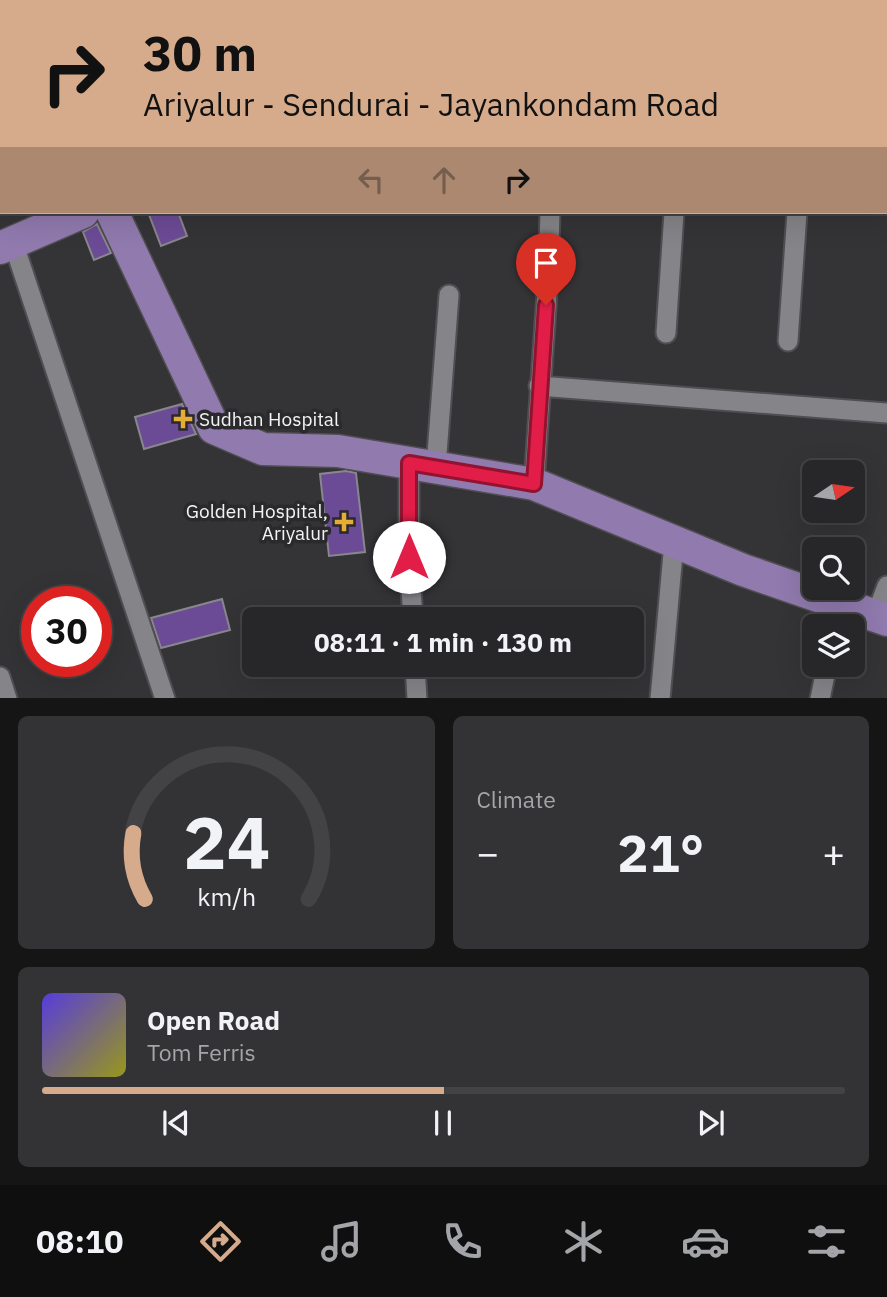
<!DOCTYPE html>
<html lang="en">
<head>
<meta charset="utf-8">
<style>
	:root { --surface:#272628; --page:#333234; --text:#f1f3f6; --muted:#a4a5a8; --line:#434345; --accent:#d6ab8b }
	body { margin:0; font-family:"IBM Plex Sans",sans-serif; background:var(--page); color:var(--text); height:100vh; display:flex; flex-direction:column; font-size:26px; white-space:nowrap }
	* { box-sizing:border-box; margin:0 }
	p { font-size:23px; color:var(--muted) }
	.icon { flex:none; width:38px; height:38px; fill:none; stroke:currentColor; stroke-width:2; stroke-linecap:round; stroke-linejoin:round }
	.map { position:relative; height:698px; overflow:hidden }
	.details { display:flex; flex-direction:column; gap:18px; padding:18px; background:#151516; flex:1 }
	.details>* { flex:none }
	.banner { position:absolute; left:0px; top:0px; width:887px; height:214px; box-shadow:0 7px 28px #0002,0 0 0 2px var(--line); background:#d6ab8b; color:#111; overflow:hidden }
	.needle { width:46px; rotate:77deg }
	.tools { position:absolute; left:802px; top:460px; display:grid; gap:14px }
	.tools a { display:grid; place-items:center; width:63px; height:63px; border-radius:10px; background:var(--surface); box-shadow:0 7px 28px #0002,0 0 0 2px var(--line); font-size:35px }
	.speed { position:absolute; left:21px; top:586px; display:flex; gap:14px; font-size:35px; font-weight:700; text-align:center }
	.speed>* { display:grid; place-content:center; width:91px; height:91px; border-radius:50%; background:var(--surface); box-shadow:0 7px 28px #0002,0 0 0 2px var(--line); line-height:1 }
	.speed .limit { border:10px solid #d22; background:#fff; color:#111 }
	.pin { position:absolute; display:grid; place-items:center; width:60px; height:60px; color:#fff; margin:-72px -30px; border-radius:50% 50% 50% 0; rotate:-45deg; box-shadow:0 0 7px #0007 }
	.pin .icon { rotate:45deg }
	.me { position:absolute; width:77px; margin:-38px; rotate:0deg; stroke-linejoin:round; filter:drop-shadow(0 0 5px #0008) }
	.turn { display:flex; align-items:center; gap:24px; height:147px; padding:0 28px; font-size:32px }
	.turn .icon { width:91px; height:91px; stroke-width:2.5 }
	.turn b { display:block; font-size:49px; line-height:60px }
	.lanes { display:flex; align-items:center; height:66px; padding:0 28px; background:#0003; justify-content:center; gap:35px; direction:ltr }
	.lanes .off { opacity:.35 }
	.big { font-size:52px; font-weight:700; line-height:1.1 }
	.details .card { flex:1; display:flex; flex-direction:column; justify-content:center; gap:10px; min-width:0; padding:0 24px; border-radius:10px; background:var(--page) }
	.details .dial { align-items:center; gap:0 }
	.dial svg { height:182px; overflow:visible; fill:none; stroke:var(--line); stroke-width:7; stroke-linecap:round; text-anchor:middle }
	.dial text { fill:var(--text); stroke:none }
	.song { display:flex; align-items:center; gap:21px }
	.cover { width:84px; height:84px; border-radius:10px; background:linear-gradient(135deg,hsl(250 70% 55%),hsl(60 70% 35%)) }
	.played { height:7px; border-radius:4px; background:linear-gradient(90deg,var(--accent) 50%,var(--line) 50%) }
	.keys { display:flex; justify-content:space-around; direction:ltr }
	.heat { display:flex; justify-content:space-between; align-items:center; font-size:38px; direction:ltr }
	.details .tiles { flex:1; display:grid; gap:18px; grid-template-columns:1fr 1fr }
	.card:last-child { grid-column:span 2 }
	.trip { position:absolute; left:242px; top:607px; width:402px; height:70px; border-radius:10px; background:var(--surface); box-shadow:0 7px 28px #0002,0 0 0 2px var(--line); font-weight:700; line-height:70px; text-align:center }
	.tab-bar { display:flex; height:112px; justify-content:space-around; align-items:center; background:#100f10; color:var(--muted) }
	.tab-bar .icon { width:49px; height:49px }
	.tab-bar .selected { color:var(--accent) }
	.tab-bar b { font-size:32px; color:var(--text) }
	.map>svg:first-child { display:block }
	.building { fill:#6c4b96; stroke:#88878b; stroke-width:2 }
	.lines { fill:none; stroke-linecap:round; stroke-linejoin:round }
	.street-casing { stroke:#504e52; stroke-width:23 }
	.secondary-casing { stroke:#504e52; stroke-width:32 }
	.primary-casing { stroke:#504e52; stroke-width:35 }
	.street { stroke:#858488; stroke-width:19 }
	.secondary { stroke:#858488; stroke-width:28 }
	.primary { stroke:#907aae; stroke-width:32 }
	.route-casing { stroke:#92132f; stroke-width:18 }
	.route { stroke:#e11d48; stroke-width:12 }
	.poi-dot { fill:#e5ad35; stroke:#2a292c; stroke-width:2.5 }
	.labels { text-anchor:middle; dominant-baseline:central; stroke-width:7; stroke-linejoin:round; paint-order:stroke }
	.poi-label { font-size:19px; fill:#f3f3f5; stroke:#2a292c; text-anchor:start }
</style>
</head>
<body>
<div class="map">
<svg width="887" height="699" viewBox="0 0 887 699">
	<rect width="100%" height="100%" fill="#343336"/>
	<path class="building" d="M148 212H178L187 236 161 246Z
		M97 224 111 253 94 260 83 232Z
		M182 404 196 434 144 449 135 417Z
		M346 471 356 473 365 552 329 556 320 474Z
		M222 599 230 630 161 648 151 618Z"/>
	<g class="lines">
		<defs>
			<path id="street" d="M40 0V2
				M344 0V2
				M661 0V2
				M776 0 777 2
				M887 0V2
				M0 43 2 42
				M13 242 165 699
				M666 333 674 212
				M788 341 797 212
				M539 386 887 413
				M409 463V557L413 620
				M436 467 449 295
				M534 484 548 278 550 212
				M876 615 887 586
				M835 626 839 605
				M415 665 417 699
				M0 677 7 699
				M660 699 674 542
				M820 699 827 665"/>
			<path id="secondary" d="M607 2 613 0"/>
			<path id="primary" d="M112 212 214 428 263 449 338 451 534 484 743 570 887 620
				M0 248 83 212"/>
		</defs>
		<use href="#street" class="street-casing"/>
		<use href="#secondary" class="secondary-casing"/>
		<use href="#primary" class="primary-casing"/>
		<use href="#street" class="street"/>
		<use href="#secondary" class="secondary"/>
		<use href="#primary" class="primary"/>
	</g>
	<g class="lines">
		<defs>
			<path id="route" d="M409 557V463L534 484 546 305"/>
		</defs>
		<use href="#route" class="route-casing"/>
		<use href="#route" class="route"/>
	</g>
	<g class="poi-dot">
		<path d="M179.5 408.5h7v7h7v7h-7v7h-7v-7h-7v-7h7z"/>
		<path d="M340.5 511.5h7v7h7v7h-7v7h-7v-7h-7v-7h7z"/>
	</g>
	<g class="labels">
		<g class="poi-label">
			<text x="199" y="419">Sudhan Hospital</text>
			<text x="328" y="511" text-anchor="end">Golden Hospital,<tspan x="328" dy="22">Ariyalur</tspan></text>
		</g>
	</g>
</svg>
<div class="tools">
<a><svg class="needle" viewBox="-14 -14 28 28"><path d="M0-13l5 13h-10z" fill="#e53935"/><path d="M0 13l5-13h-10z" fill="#a4a5a8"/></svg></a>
<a><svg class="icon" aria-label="search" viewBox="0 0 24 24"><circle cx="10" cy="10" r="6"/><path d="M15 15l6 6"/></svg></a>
<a><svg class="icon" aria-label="layers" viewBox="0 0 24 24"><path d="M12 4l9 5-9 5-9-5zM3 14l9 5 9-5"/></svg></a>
</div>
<div class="speed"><div class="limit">30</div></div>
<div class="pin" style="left:546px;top:305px;background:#d93025"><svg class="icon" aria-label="arrive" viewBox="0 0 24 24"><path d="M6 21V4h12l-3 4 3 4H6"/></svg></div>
<svg class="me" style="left:409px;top:557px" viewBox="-20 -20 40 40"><circle r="19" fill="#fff"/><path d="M0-13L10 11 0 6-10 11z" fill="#e11d48"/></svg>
<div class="trip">08:11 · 1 min · 130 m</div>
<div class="banner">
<div class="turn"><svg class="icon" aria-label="right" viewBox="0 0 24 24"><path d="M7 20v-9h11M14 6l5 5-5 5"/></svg><div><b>30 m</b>Ariyalur - Sendurai - Jayankondam Road</div></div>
<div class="lanes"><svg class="icon off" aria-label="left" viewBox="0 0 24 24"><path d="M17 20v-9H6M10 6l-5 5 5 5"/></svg><svg class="icon off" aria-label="ahead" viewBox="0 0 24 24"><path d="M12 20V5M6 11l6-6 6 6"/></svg><svg class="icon" aria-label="right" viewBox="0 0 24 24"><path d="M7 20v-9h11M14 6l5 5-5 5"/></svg></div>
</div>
</div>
<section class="details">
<div class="tiles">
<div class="card dial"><svg viewBox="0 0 100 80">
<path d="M14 69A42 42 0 1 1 86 69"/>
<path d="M14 69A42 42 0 0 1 9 40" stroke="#d6ab8b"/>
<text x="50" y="56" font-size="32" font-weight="700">24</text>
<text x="50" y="72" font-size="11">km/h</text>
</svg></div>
<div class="card"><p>Climate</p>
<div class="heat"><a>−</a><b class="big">21°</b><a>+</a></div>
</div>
<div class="card">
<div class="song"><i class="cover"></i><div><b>Open Road</b><p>Tom Ferris</p></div></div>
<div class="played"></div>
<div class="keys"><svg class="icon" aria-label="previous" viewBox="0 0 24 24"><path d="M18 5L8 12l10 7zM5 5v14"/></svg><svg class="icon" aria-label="pause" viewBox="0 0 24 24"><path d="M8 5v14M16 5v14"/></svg><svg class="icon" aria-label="next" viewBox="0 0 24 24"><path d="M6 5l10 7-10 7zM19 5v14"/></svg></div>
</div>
</div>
</section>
<nav class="tab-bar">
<b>08:10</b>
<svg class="icon selected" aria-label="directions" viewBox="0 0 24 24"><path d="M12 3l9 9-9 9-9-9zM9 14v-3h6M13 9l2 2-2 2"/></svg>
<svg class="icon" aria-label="music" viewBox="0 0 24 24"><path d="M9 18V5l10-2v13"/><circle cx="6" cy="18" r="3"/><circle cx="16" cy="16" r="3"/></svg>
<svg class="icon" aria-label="phone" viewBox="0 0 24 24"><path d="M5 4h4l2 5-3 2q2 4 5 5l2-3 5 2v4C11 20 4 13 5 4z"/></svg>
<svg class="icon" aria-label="climate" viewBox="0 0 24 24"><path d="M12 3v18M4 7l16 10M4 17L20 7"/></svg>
<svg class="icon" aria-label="car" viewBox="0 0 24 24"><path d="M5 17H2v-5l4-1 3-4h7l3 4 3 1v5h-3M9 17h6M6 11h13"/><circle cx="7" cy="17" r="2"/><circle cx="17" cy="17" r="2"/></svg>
<svg class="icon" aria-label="filters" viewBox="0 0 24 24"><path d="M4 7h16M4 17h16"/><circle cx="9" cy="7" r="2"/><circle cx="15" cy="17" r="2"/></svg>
</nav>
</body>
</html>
